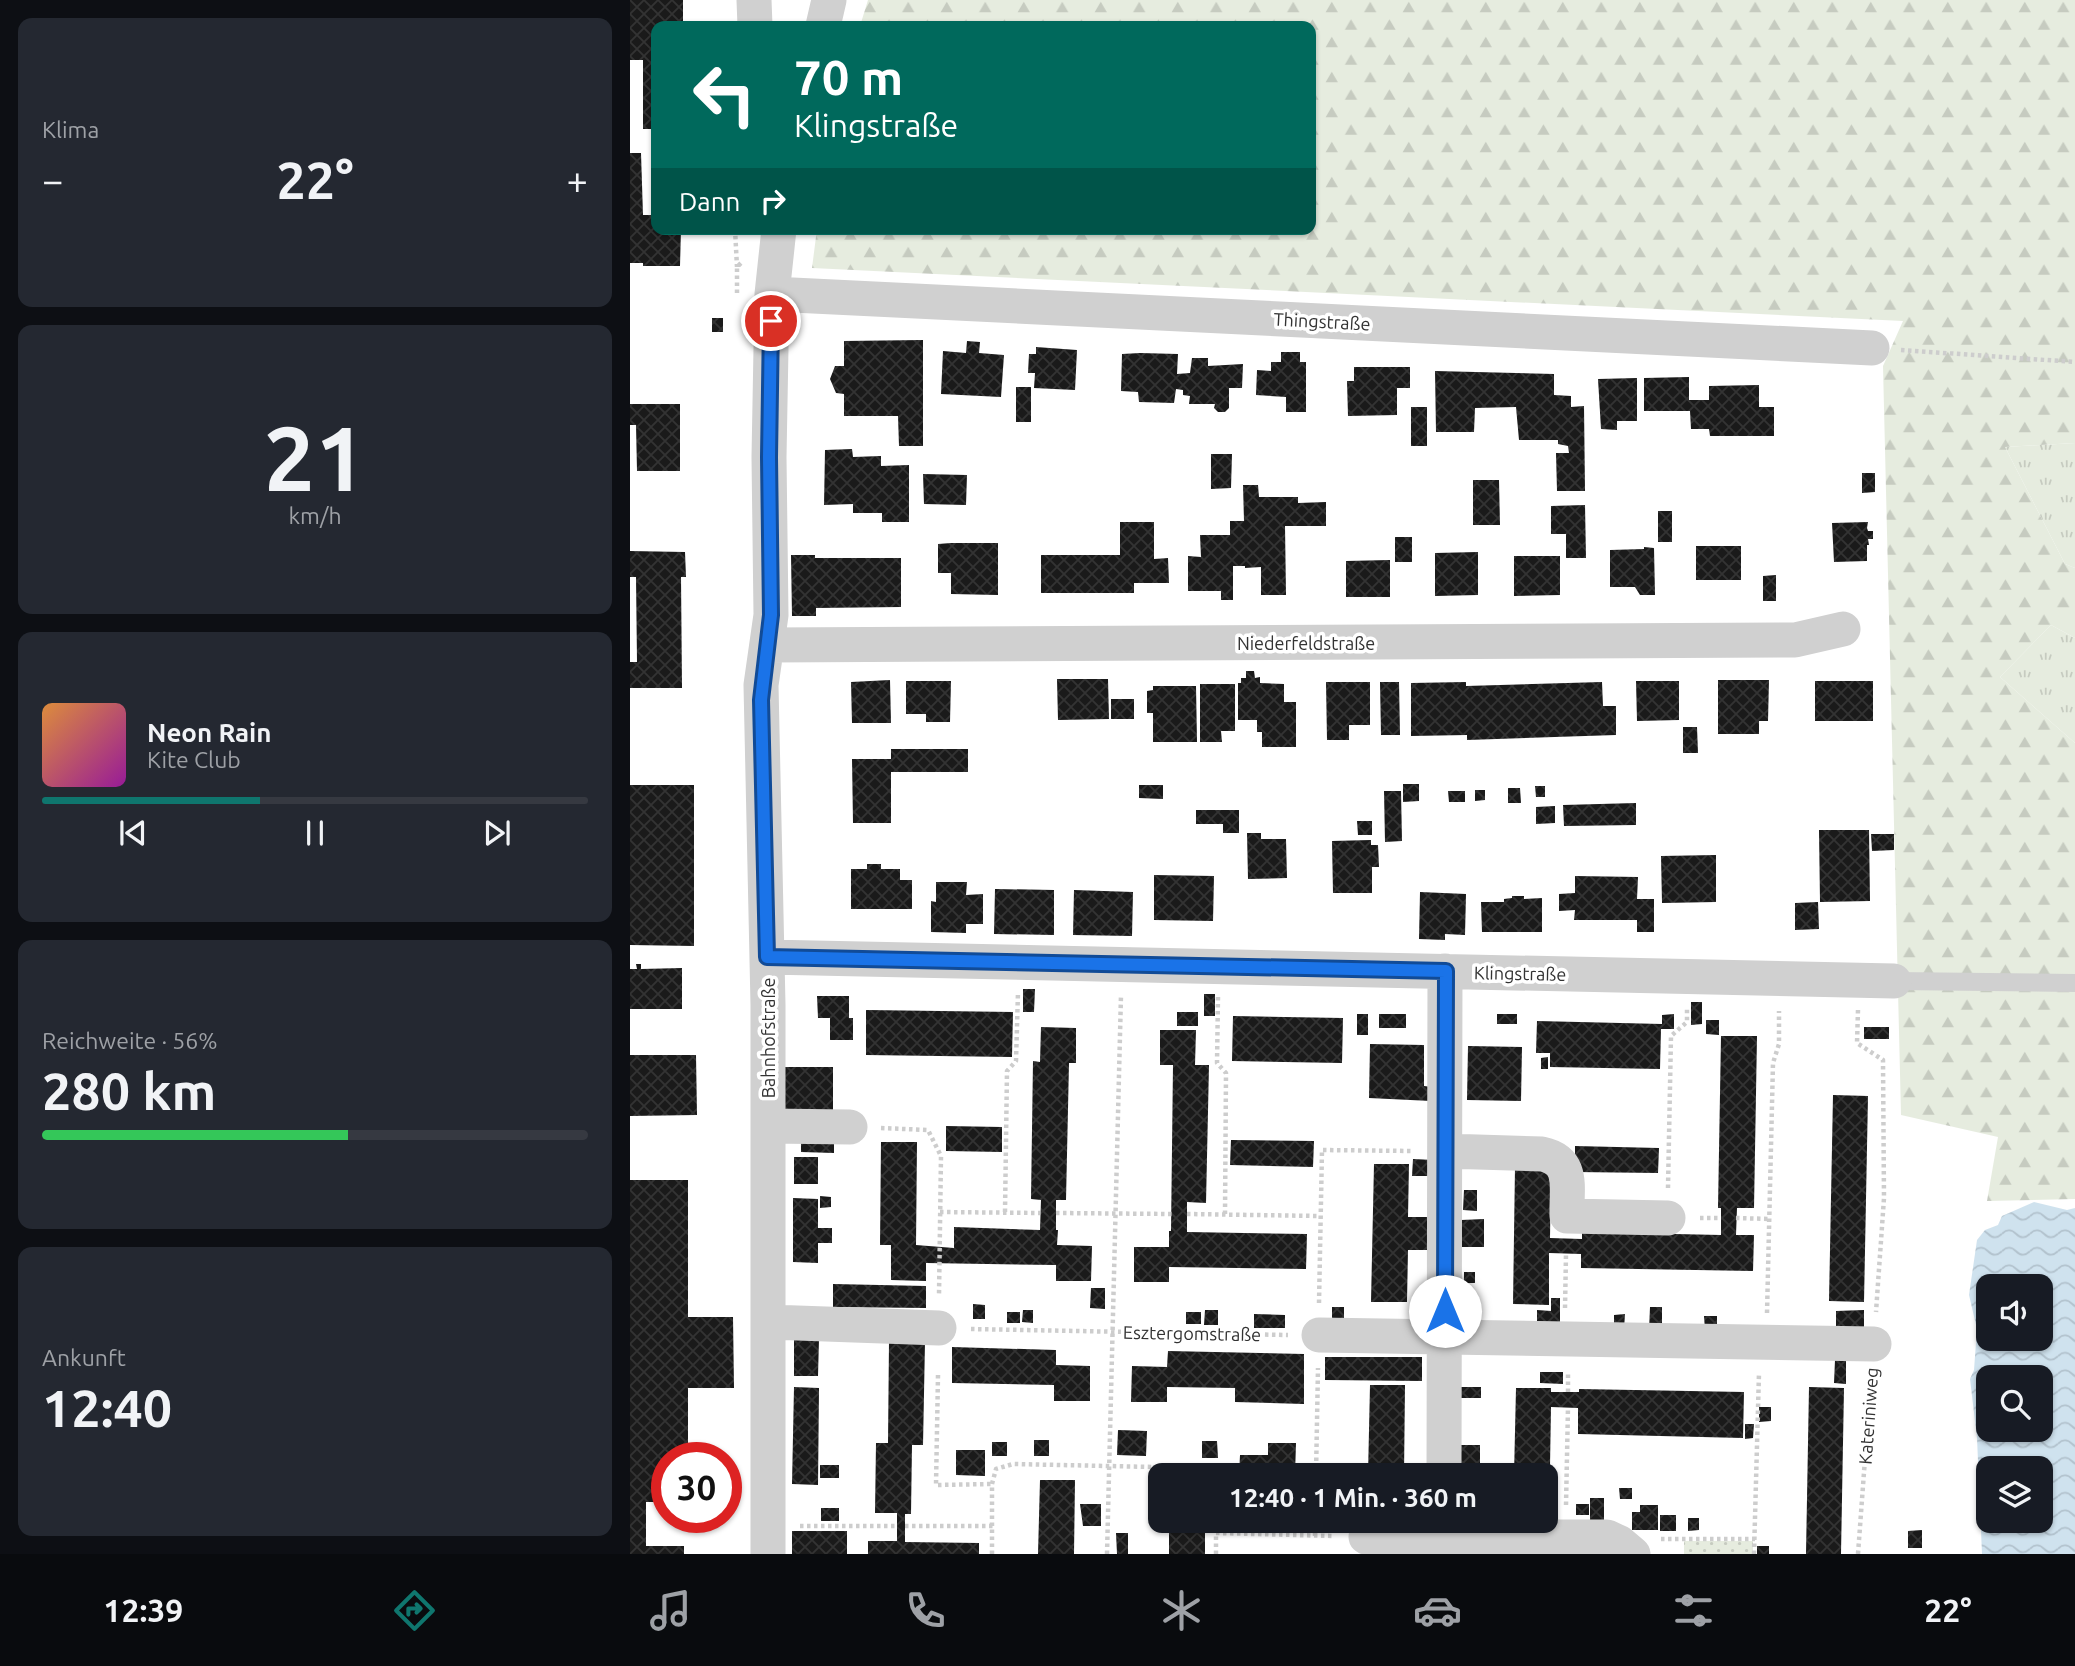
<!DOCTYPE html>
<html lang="de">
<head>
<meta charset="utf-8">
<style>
	:root { --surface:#171b24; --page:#242831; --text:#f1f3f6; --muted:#9ea1a6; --line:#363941; --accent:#0f766e }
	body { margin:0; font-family:Ubuntu,sans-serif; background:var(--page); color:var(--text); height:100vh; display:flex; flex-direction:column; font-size:26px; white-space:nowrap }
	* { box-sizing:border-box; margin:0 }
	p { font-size:23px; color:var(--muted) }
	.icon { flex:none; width:38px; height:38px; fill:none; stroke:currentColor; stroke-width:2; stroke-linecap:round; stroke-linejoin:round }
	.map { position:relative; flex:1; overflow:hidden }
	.sheet { display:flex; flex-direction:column; gap:18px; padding:18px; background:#0d0f14; width:630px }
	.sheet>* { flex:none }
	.guide { position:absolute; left:21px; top:21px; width:665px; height:214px; border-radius:14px; box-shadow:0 2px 5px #0004; background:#00695c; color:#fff; overflow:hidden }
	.tools { position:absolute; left:1346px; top:1274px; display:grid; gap:14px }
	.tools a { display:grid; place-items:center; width:77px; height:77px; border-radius:14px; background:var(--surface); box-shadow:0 2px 5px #0004; font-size:35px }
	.speed { position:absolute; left:21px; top:1442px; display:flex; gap:14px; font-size:35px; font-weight:700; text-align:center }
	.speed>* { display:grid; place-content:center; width:91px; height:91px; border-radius:50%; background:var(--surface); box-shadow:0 2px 5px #0004; line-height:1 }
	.speed .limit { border:10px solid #d22; background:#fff; color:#111 }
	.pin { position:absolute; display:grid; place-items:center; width:60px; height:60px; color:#fff; margin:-30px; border:4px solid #fff; border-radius:50%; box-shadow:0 2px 7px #0007 }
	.me { position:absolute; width:77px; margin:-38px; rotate:0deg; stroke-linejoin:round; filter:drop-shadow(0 0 5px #0008) }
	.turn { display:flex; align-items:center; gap:24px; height:147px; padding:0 28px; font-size:32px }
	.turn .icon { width:91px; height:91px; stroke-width:2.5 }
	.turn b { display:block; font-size:49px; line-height:60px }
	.then { display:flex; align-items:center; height:66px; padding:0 28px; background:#0003; gap:14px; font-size:26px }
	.big { font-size:52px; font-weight:700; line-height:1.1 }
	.sheet .tile { flex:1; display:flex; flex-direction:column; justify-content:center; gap:10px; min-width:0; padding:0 24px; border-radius:14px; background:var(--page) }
	.sheet .dial { align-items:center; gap:0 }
	.dial b { font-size:91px; line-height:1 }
	.song { display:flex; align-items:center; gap:21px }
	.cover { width:84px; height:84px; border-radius:10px; background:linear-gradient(135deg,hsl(30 70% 55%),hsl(300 70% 35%)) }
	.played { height:7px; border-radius:4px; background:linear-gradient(90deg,var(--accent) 40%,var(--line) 40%) }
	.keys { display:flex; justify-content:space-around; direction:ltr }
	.heat { display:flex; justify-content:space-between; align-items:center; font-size:38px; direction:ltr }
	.charge { height:10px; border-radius:5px; background:linear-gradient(90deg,#34c759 56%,var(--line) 0) }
	.trip { position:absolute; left:518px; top:1463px; width:410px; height:70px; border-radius:14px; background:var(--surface); box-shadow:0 2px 5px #0004; font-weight:700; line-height:70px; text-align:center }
	.tabs { display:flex; height:112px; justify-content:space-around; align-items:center; background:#090b0e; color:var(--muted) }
	.tabs .icon { width:49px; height:49px }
	.tabs .selected { color:var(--accent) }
	.tabs b { font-size:32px; color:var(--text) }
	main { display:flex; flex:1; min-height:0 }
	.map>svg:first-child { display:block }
	.grass { fill:url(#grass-tufts) }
	.forest { fill:url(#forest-firs) }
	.park { fill:url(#park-dots) }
	.water { fill:url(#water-waves); fill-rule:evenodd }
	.building { fill:url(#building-cross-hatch) }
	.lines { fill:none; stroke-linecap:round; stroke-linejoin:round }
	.path { stroke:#cdcdcd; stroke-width:4.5; stroke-dasharray:3.5 3.5; stroke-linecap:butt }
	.lane { stroke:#d0d0d0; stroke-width:18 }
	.street { stroke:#d0d0d0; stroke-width:35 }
	.route-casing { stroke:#114b97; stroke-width:18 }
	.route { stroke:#1a73e8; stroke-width:12 }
	.labels { text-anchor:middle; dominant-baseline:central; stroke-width:7; stroke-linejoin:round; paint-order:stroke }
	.street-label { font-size:18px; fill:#333; stroke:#fff }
</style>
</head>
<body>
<main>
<section class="sheet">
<div class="tile"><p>Klima</p>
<div class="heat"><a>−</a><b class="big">22°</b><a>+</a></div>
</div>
<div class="tile dial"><b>21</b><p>km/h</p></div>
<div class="tile">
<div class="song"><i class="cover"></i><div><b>Neon Rain</b><p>Kite Club</p></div></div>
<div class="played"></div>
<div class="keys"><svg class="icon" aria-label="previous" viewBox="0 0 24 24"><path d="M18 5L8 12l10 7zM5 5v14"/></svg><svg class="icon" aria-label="pause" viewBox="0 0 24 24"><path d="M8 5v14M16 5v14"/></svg><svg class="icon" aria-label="next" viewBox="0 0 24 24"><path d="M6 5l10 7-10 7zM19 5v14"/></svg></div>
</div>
<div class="tile"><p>Reichweite · 56%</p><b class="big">280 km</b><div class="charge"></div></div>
<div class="tile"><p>Ankunft</p><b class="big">12:40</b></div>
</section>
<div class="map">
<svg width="1445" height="1554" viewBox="0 0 1445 1554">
	<defs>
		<pattern id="grass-tufts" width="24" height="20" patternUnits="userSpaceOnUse" patternTransform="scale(1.75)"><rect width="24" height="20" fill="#e6ecdf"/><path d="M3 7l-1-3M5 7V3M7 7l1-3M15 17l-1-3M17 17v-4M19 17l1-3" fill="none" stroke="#c6cbc0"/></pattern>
		<pattern id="forest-firs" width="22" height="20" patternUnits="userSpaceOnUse" patternTransform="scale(1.75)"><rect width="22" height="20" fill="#e6ecdf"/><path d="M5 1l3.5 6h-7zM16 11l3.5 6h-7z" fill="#c6cbc0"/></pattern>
		<pattern id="park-dots" width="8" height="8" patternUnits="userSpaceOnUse" patternTransform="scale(1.75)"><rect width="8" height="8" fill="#e6ecdf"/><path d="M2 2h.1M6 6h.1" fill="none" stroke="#c6cbc0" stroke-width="1.8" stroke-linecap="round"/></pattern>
		<pattern id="water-waves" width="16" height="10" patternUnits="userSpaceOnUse" patternTransform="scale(1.75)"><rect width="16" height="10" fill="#cfe2ee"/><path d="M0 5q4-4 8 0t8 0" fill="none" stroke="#b2c2cd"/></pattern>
		<pattern id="building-cross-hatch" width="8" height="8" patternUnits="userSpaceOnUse" patternTransform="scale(1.75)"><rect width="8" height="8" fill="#1a1a1a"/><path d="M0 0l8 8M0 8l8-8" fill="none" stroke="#333"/></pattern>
	</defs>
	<rect width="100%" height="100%" fill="#fff"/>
	<path class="grass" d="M1445 443V568L1435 564 1375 447Z
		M1421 625 1445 638V743L1370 677Z"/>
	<path class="forest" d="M238 0H1445V443L1375 447 1435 564 1445 568V638L1421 625 1370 677 1445 743V1199L1357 1201 1368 1137 1271 1115 1253 366 1273 321 182 268 187 229H681V26H230Z"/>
	<path class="park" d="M1054 1541H1123V1554H1054Z"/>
	<path class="water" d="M1404 1202 1437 1210 1445 1208V1554H1352L1347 1438 1340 1379 1344 1370 1347 1329 1339 1295 1347 1240 1355 1230 1368 1225 1372 1216ZM1358 1286H1410V1339H1358ZM1358 1377H1410V1430H1358ZM1358 1468H1410V1521H1358Z"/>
	<path class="building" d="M0 0H53V26H26V129H13V60H0Z
		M0 153H11L13 215H26V229H51L50 266H13V263H0Z
		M82 318H93V332H82Z
		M293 340V446H269L268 416H214V394L206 393 200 379 205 366H214V341Z
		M337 341 350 342 349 353 374 355 371 397 311 394 313 351 336 353Z
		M406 347 447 350 445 390 404 388 405 373H398L399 354H406Z
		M651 352H670V362H676V412H656V397L626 395 627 370 641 371V362H651Z
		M510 353 548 354 547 374 560 373 562 358H578V366L613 364 612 388H599V408L595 412H588L584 408 585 404H559L560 396 553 395V390L546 389 544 403 509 402 508 392 491 391 492 354Z
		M724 367H780V388H767V415L718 416 717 381H724Z
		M805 371 924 374V395L941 396V407L954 406 955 491H927L926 453H939L938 446 928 444V440H889L886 407 845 408 844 432H806Z
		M1059 377V400H1079V386L1129 385V407H1144V436H1080L1079 429H1061L1060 411H1014V378Z
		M1007 378V421H987V430L971 429 968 379Z
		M386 387H401V422H386Z
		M0 404H50V471H7L6 425H0Z
		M781 407H797V446H781Z
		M222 449 223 457 251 456V466L279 465V522H252V513H223V504L194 505 195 450Z
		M581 454H602L601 488 581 489Z
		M1232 473H1245V492L1232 493Z
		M293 474 337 475 336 505 294 504Z
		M843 480H869L870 525H843Z
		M613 485H628L629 497H668V503L696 502V526H655L656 595H631V567L615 568V566H603V600H591V591H558V556L571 557 570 535H600V521H614Z
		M955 505 956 558H936V534H921V506Z
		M1028 511H1042V542H1028Z
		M490 522H524V559L538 558 539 583H504V593H411V555H490Z
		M1238 522 1237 528 1238 531H1243V539H1238L1239 545H1237V561L1204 562 1202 523Z
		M765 537H782V562H765Z
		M321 543H368V595L321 594V573H308V544Z
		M1066 546H1111V580H1066Z
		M1014 547 1024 548 1025 595H1010L1005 587H980V550L1014 549Z
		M0 551 55 552 56 577H51L52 688H0V662H7L6 577H0Z
		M848 552V595L805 596V553Z
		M161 555H185V558H271V607L186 608V616H162Z
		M884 556H930V595L884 596Z
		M760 560V597H716V561Z
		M1146 575V601H1133V576Z
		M616 671H624L625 678 630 677V683L654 684V702H666V747H632V732H627V720H608V683H611V678H616Z
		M427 679H478L479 719 428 720Z
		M260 680 261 723H222L221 682Z
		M1088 680H1139L1138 721H1129V734H1088Z
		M276 681H321L320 722H296V714H276Z
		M1006 681H1049V720L1007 721Z
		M1185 681H1243V721H1185Z
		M696 682H740V725H719V740H697Z
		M750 682H769L770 735H751Z
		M836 682V686L972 682 973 706H986V735L837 740V735L781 736V683Z
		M570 684H605V731H591L592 742H570Z
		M523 686H566L567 742H523V713H517V691L523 690Z
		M481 699H504V719H481Z
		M1053 727H1067L1068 753H1053Z
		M261 749H338V772H261V823H223L222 759H261Z
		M773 784H789V801L773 802Z
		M0 785H64V946L0 945Z
		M509 785H533V799L509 798Z
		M905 786H915V797H906Z
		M878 788H890L891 803H878Z
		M845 790H855V800L845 801Z
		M754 791H771L772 841 755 842Z
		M818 791H835V802H819Z
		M1006 803V825L934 826 933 805Z
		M925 806V823L906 824V807Z
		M566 810H609V833H593V824H566Z
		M727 821H742V835H728Z
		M1189 830H1239L1240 901 1190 902Z
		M617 833H631V839H656L657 878 618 879Z
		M1241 834H1264V850L1242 851Z
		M741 840V845H748L749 867H742V893H703L702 841Z
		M1086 855V902L1032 903 1031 856Z
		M237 864H251V869H270V880H282V909H221V869H237Z
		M524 875 584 876 583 921 524 920Z
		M945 876 1008 877 1007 899H1024V932H1007V920H944L945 910 929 911V894L945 893Z
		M306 882H337L336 895 353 894V924H336V933L301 932V901L306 902Z
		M365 889 424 890V935L364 934Z
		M444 890 503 892 502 936 443 935Z
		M790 892 836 894 835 935 815 934V940L789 939Z
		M882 896H894V899L912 898V932H852L851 902H874V899L882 898Z
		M1188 902 1189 929 1165 930V903Z
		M6 964H11V969L52 968V1009H0V969H7Z
		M393 989H405L404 1012H393Z
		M574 994H585V1016H574Z
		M187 996H219V1018H223V1040H200V1018H188Z
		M1061 1002H1072V1024L1061 1025Z
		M236 1010 383 1012 382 1057 236 1055Z
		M547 1012H568V1026H547Z
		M727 1014H738V1035H727Z
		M749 1014H776V1028H749Z
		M867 1014H887V1024H867Z
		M1044 1014V1029H1031L1030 1069 920 1067V1053H906L907 1021 1032 1024V1015Z
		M603 1016 713 1018 712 1063 602 1061Z
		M1076 1020H1089V1035L1076 1034Z
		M411 1027 446 1028V1063H439L436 1200H426V1230H428L427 1245 462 1246 461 1281H426V1265L296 1263V1281L261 1280V1245H250L251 1142H287L286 1245 324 1248V1227L410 1230 411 1200 401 1199 403 1061 410 1062Z
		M1234 1027H1259V1039H1234Z
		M530 1030H566L565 1065H579L576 1203 557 1202V1232L677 1234 676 1269 539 1267V1282H504V1247H539V1231H541L543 1065H530Z
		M1091 1036H1127L1124 1208H1107L1106 1235H1124L1123 1271 951 1268V1254L919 1253V1305L883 1304 885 1167H921L920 1238 952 1239V1232L1091 1235V1208H1088Z
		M740 1044 794 1045V1086L802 1087 801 1101 739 1098Z
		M838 1046 892 1047 891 1101 837 1100Z
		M0 1055H66L67 1115 0 1116Z
		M918 1057V1069H911V1058Z
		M152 1067H203V1119H152Z
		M1203 1095 1238 1096 1234 1302 1199 1301Z
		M316 1126 372 1127V1152L316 1151Z
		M601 1140 684 1141 683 1167 600 1165Z
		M171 1141 204 1142V1153L171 1152Z
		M945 1146 1029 1148 1028 1173 945 1172Z
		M164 1157H188V1184H164Z
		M783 1159 804 1160V1176H782Z
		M744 1164H779L778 1217H804L803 1250H778L777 1302H741Z
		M0 1180H58V1317H103L104 1388H58V1458H37V1502H16V1546H54V1554H0Z
		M834 1190H847V1211L833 1210Z
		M190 1196 201 1197V1207L190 1208Z
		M163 1198 188 1199V1228H202V1243H188V1263L163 1262Z
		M854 1219V1247H832L831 1220Z
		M834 1272H845V1283H834Z
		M203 1284 296 1286V1308L203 1307Z
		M461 1288H475V1309L460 1308Z
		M921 1298H930V1323L907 1322V1310L921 1311Z
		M343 1304 355 1305V1319H343Z
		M702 1307H714V1330H702Z
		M1020 1307H1032V1330H1019Z
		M393 1310H403V1323L392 1322Z
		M575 1310H588V1325H574Z
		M1234 1310V1333H1206V1311Z
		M377 1312H390V1323H377Z
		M556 1312H571V1324H556Z
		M624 1314 655 1315V1328H624Z
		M995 1314 994 1329H984V1315Z
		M1074 1316H1087V1330H1075Z
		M164 1339H189L188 1376H164Z
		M259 1341 295 1342 293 1445H282L281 1514H275V1542L349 1543V1554H238V1541H267V1513H245L246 1443H258Z
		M322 1347 426 1350V1365L460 1366V1401H424V1385L322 1383Z
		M538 1351 674 1354V1404L605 1402V1388L537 1387V1402H501L502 1366 537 1367Z
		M695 1357H792V1381L695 1380Z
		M1205 1360H1216V1384L1204 1383Z
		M910 1372H933V1384L910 1383Z
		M740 1385H775L774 1475H738Z
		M164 1387 189 1388 188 1485 162 1484Z
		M829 1387H851V1398H828Z
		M1179 1387 1214 1388 1211 1554H1176Z
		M886 1388H921V1392H949V1389L1114 1392 1113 1438 948 1434V1408L921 1407 919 1526 915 1521V1475H884Z
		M1129 1407H1141V1421L1129 1422Z
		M1115 1424H1124L1123 1438 1115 1439Z
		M488 1430 517 1431 516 1456 487 1455Z
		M404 1440H419V1456H404Z
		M572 1441H587L588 1458H572Z
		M362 1442H377V1456H362Z
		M638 1443H666L665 1475H609L610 1455H638Z
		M827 1445H850V1469H827Z
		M326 1450H355V1476L326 1475Z
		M190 1465H209V1478H190Z
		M410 1480H445L444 1554H408Z
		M989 1488H1002V1499H990Z
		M960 1498H974V1521H960Z
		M450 1504H471V1526H453Z
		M946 1504H959V1515H946Z
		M1010 1505H1028V1530H1002V1512H1010Z
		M191 1508H209V1521H191Z
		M1030 1515H1046V1531H1030Z
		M1058 1518H1069V1530L1058 1531Z
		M539 1521H575V1554H539Z
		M1292 1530V1548H1278V1531Z
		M162 1531H217V1554H162Z
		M486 1533H498V1554H487Z
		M1127 1546H1139V1554H1127Z"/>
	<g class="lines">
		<path class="path" d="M105 229 107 267
			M107 293V267L112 262
			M1271 350 1445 362
			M588 997 587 1063 596 1073 595 1215
			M1228 1010 1227 1043 1253 1060 1254 1198 1246 1312
			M251 1128 298 1130 311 1156 309 1295
			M1038 1188 1041 1036 1057 1022V1008
			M310 1212 410 1213
			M375 1212 377 1071 386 1061 388 992
			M426 1213 542 1214
			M557 1214 690 1216
			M1070 1218H1091
			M1106 1218 1141 1219
			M689 1303 692 1150 782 1151
			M935 1308 936 1254
			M1137 1313 1143 1063 1149 1044V1011
			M341 1329 658 1335
			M308 1375 306 1485 362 1484
			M938 1392V1372
			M686 1475 688 1368
			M936 1505 938 1407
			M170 1526H267
			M275 1526H363
			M586 1533 704 1536
			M685 1536V1521
			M1031 1539H1125
			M362 1554V1484L366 1469 383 1464 572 1468 580 1475
			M477 1554 491 995
			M586 1554V1521
			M1124 1554 1129 1373
			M1228 1554 1241 1377"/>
		<path class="lane" d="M1264 981 1445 983"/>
		<path class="street" d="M124 0 125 26
			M193 26 199 0
			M142 294 1242 348
			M138 645 1165 640 1213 629
			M137 957 1264 981
			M139 1126 220 1127
			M815 1151 912 1154C945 1161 936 1188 937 1216L1038 1218
			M139 1322 309 1328
			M689 1335 1244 1344
			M814 1475 815 971
			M736 1537H977L990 1543 1003 1554
			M138 1554V1005L131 685 141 615 139 457 142 294 149 229"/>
	</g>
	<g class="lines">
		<defs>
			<path id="route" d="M141 321 139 457 141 615 131 700 137 957 816 971 815 1311"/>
		</defs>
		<use href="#route" class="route-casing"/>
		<use href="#route" class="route"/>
	</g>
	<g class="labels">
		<g class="street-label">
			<text transform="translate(692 321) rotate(3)">Thingstraße</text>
			<text x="676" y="643">Niederfeldstraße</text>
			<text transform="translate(890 973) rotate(1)">Klingstraße</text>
			<text transform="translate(138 1038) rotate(-90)">Bahnhofstraße</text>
			<text transform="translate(562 1333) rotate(1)">Esztergomstraße</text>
			<text transform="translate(1238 1416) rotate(-86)">Kateriniweg</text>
		</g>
	</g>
</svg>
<div class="tools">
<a><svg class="icon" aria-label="sound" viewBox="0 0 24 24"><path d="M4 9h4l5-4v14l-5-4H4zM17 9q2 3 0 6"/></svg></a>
<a><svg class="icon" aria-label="search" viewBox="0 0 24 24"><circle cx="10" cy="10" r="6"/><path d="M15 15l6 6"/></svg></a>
<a><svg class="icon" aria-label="layers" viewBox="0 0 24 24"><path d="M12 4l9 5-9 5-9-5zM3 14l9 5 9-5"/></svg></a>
</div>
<div class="speed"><div class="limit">30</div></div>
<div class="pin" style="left:141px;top:321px;background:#d93025"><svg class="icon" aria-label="arrive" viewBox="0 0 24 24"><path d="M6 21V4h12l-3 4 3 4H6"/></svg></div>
<svg class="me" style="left:815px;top:1311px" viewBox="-20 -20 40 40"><circle r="19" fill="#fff"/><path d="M0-13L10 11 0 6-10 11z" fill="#1a73e8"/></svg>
<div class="trip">12:40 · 1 Min. · 360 m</div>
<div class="guide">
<div class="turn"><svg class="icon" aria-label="left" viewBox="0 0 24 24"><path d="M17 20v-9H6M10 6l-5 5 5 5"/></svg><div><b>70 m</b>Klingstraße</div></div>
<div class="then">Dann<svg class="icon" aria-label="right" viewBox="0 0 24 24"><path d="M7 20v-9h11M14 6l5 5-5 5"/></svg></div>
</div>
</div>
</main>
<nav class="tabs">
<b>12:39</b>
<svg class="icon selected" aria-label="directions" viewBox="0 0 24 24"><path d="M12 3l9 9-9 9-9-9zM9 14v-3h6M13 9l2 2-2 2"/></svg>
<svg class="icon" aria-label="music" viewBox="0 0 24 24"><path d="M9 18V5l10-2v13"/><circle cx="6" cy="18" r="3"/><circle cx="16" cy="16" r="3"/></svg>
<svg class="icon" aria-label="phone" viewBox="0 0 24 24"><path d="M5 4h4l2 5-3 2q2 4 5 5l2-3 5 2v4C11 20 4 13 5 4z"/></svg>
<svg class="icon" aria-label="climate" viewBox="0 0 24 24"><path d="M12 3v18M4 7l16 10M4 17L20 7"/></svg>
<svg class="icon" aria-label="car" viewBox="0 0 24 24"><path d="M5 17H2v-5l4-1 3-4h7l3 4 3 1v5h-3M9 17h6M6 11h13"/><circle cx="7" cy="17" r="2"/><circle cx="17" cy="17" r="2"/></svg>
<svg class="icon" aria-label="filters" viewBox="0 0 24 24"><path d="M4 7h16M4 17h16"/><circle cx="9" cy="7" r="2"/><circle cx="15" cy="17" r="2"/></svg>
<b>22°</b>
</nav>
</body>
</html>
